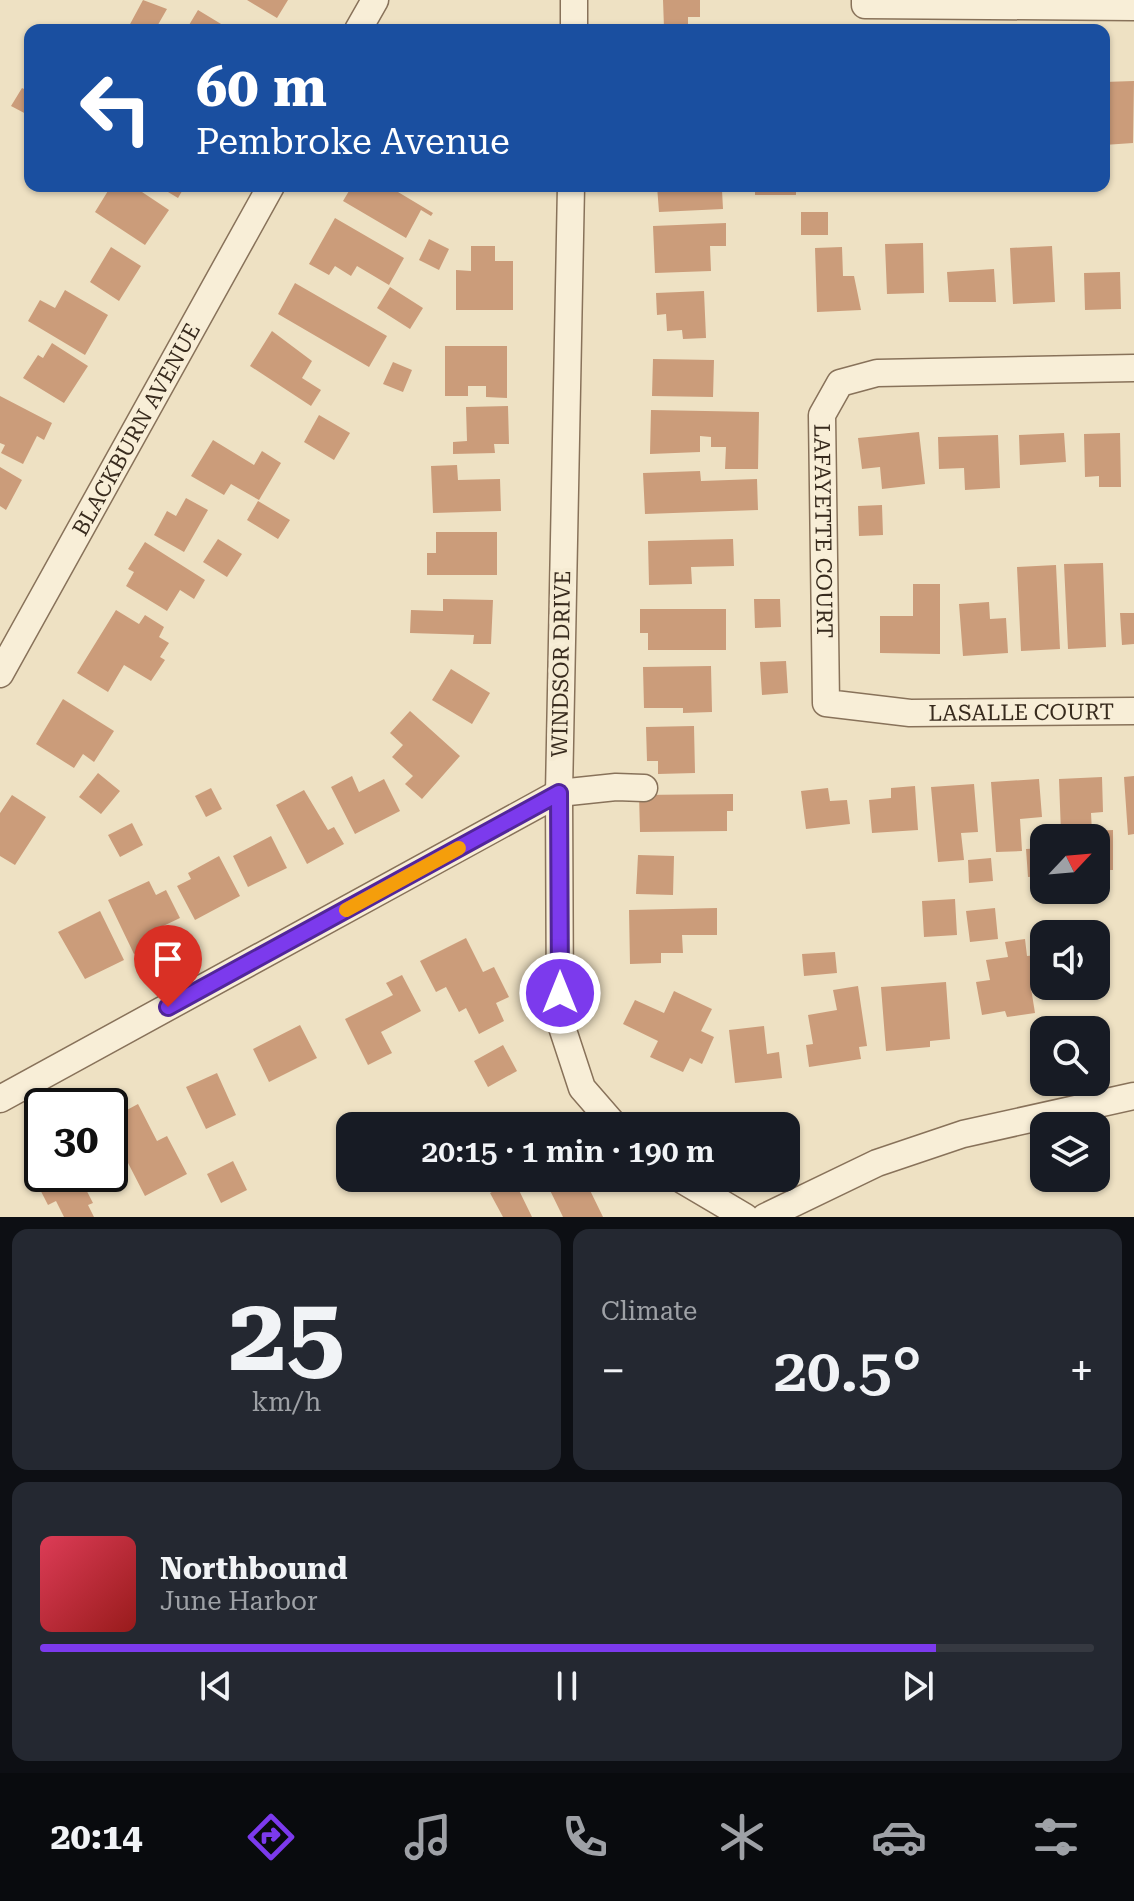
<!DOCTYPE html>
<html lang="en">
<head>
<meta charset="utf-8">
<style>
	:root { --surface:#171b24; --page:#242831; --text:#f1f3f6; --muted:#9ea1a6; --line:#363941; --accent:#7c3aed }
	body { margin:0; font-family:"Roboto Serif",serif; background:var(--page); color:var(--text); height:100vh; display:flex; flex-direction:column; font-size:30px; white-space:nowrap }
	* { box-sizing:border-box; margin:0 }
	p { font-size:26px; color:var(--muted) }
	.icon { flex:none; width:44px; height:44px; fill:none; stroke:currentColor; stroke-width:2; stroke-linecap:round; stroke-linejoin:round }
	.map { position:relative; height:1217px; overflow:hidden }
	.drawer { display:flex; flex-direction:column; gap:12px; padding:12px; background:#0d0f14; flex:1 }
	.drawer>* { flex:none }
	.banner { position:absolute; left:24px; top:24px; width:1086px; height:168px; border-radius:16px; box-shadow:0 2px 6px #0004; background:#1a4fa0; color:#fff; overflow:hidden }
	.needle { width:52px; rotate:64deg }
	.buttons { position:absolute; left:1030px; top:824px; display:grid; gap:16px }
	.buttons a { display:grid; place-items:center; width:80px; height:80px; border-radius:16px; background:var(--surface); box-shadow:0 2px 6px #0004; font-size:40px }
	.speed { position:absolute; left:24px; top:1088px; display:flex; gap:16px; font-size:40px; font-weight:700; text-align:center }
	.speed>* { display:grid; place-content:center; width:104px; height:104px; border-radius:50%; background:var(--surface); box-shadow:0 2px 6px #0004; line-height:1 }
	.speed .limit { border:4px solid #111; border-radius:12px; background:#fff; color:#111 }
	.pin { position:absolute; display:grid; place-items:center; width:68px; height:68px; color:#fff; margin:-82px -34px; border-radius:50% 50% 50% 0; rotate:-45deg; box-shadow:0 0 8px #0007 }
	.pin .icon { rotate:45deg }
	.me { position:absolute; width:88px; margin:-44px; rotate:0deg; stroke-linejoin:round; filter:drop-shadow(0 0 6px #0008) }
	.turn { display:flex; align-items:center; gap:28px; height:168px; padding:0 40px; font-size:36px }
	.turn .icon { width:104px; height:104px; stroke-width:2.5 }
	.turn b { display:block; font-size:56px; line-height:68px }
	.big { font-size:60px; font-weight:600; line-height:1.1 }
	.drawer .widget { flex:1; display:flex; flex-direction:column; justify-content:center; gap:12px; min-width:0; padding:0 28px; border-radius:16px; background:var(--page) }
	.drawer .dial { align-items:center; gap:0 }
	.dial b { font-size:104px; line-height:1 }
	.song { display:flex; align-items:center; gap:24px }
	.cover { width:96px; height:96px; border-radius:12px; background:linear-gradient(135deg,hsl(350 70% 55%),hsl(0 70% 35%)) }
	.played { height:8px; border-radius:4px; background:linear-gradient(90deg,var(--accent) 85%,var(--line) 85%) }
	.keys { display:flex; justify-content:space-around; direction:ltr }
	.heat { display:flex; justify-content:space-between; align-items:center; font-size:44px; direction:ltr }
	.drawer .tiles { flex:1; display:grid; gap:12px; grid-template-columns:1fr 1fr }
	.widget:last-child { grid-column:span 2 }
	.trip { position:absolute; left:336px; top:1112px; width:464px; height:80px; border-radius:16px; background:var(--surface); box-shadow:0 2px 6px #0004; font-weight:600; line-height:80px; text-align:center }
	.tab-bar { display:flex; height:128px; justify-content:space-around; align-items:center; background:#090b0e; color:var(--muted) }
	.tab-bar .icon { width:56px; height:56px }
	.tab-bar .active { color:var(--accent) }
	.tab-bar b { font-size:36px; color:var(--text) }
	.map>svg:first-child { display:block }
	.building { fill:#cb9c7a }
	.lines { fill:none; stroke-linecap:round; stroke-linejoin:round }
	.minor-casing { stroke:#88725a; stroke-width:29 }
	.minor { stroke:#f8eed7; stroke-width:26 }
	.route-casing { stroke:#51269a; stroke-width:20 }
	.route { stroke:#7c3aed; stroke-width:14 }
	.slow { stroke:#f59e0b; stroke-width:14 }
	.labels { text-anchor:middle; dominant-baseline:central; stroke-width:8; stroke-linejoin:round; paint-order:stroke }
	.street-label { font-size:22px; fill:#382b1e; stroke:#f5ebd3 }
</style>
</head>
<body>
<div class="map">
<svg width="1134" height="1217" viewBox="0 0 1134 1217">
	<rect width="100%" height="100%" fill="#eee1c3"/>
	<path class="building" d="M143 0 167 9 155 30H136L129 26Z
		M247 0H288L277 18Z
		M663 0H700V17H688V28H664Z
		M198 10 231 30H186Z
		M1134 81 1133 143 1104 145V82Z
		M22 88 30 92V116L11 106Z
		M111 186H133L169 210 145 245 95 212Z
		M158 186H185L178 198Z
		M352 186H388L433 213 431 216 421 210 406 238 343 201Z
		M657 186H731V190H722L723 209 659 212Z
		M755 186H796V195H755Z
		M801 212H828V235H801Z
		M335 218 404 258 389 285 357 266 351 276 335 266 329 275 309 264Z
		M726 223V246H710L711 271 655 273 653 226Z
		M429 239 449 249 439 270 419 260Z
		M923 243 924 293 887 294 885 244Z
		M471 246H495V261H513V310H456V270L471 271Z
		M1052 246 1055 302 1013 304 1010 248Z
		M111 247 141 266 119 301 90 282Z
		M842 247 843 276H854L861 310 817 312 815 248Z
		M994 269 996 302H949L947 272Z
		M1120 272 1121 309 1085 310 1084 273Z
		M295 283 387 336 369 367 278 314Z
		M390 287 423 308 410 329 377 308Z
		M65 290 108 315 85 355 28 321 40 300 55 308Z
		M704 291 706 338 683 339 682 330 667 331 666 314 657 315 656 293Z
		M272 331 312 361 302 378 321 390 311 406 250 366Z
		M52 343 88 366 64 403 23 378 38 355 43 358Z
		M445 346H507V398L486 397V386H468V396H445Z
		M653 359 714 360 713 397 652 396Z
		M393 362 412 370 403 392 383 384Z
		M0 396 52 423 44 440 37 436 23 464 1 453 5 445 0 443Z
		M508 406 509 444H494L495 453 453 454V442L467 441 466 407Z
		M651 410 759 412 758 469H725L726 447H711V437L700 436V452L650 454Z
		M319 415 350 433 334 460 304 442Z
		M919 432 925 484 882 489 880 467 862 469 858 438Z
		M1064 433 1066 462 1020 465 1019 435Z
		M1120 433 1121 487H1099V476L1085 477 1084 434Z
		M998 435 1000 488 965 490 964 468 939 469 938 437Z
		M213 440 254 465 262 451 281 463 259 500 231 484 224 495 191 476Z
		M457 465 458 480 500 479 501 511 433 513 431 466Z
		M0 467 22 480 6 510 0 506Z
		M700 471 701 481 757 479 758 510 645 514 643 473Z
		M186 498 208 510 184 552 154 535 167 511 176 516Z
		M258 501 290 520 278 539 247 520Z
		M882 505 883 535 859 536 858 506Z
		M436 532H497V575H427V553H436Z
		M218 539 242 554 227 577 203 562Z
		M733 539 734 566 691 567 692 584 649 585 648 541Z
		M145 542 205 580 194 599 180 590 167 611 126 586 134 572 128 569Z
		M1103 563 1106 647 1068 649 1064 564Z
		M1056 565 1060 649 1021 651 1017 567Z
		M913 584H940V654L880 653V616H913Z
		M443 599 493 600 491 644H473L474 635 410 633 411 610 443 611Z
		M754 599H780L781 627 755 628Z
		M989 602 990 619 1006 618 1008 653 963 656 959 604Z
		M640 609H726V650H648V633H640Z
		M116 610 139 624 145 615 164 627 159 637 169 643 160 657 165 660 151 681 124 665 108 692 77 673Z
		M1120 613H1134V644L1122 645Z
		M786 661 788 693 762 695 760 662Z
		M711 666 712 712 683 713V708H644L643 667Z
		M451 669 490 693 472 724 432 700Z
		M63 699 114 731 94 762 83 754 74 768 36 744Z
		M410 711 460 756 422 799 405 784 413 776 392 757 403 745 390 733Z
		M694 726 695 773 658 774V761H647L646 727Z
		M98 773 120 791 101 814 79 797Z
		M352 776 359 792 384 779 400 811 355 834 331 787Z
		M1134 776V834L1128 835 1124 777Z
		M1102 777 1103 812 1091 813 1092 832 1061 833 1059 779Z
		M1039 779 1042 817 1020 819 1022 851 996 852 991 782Z
		M974 784 978 832 961 833 964 860 938 862 931 787Z
		M915 786 918 830 872 833 869 800 891 798V788Z
		M211 788 222 809 206 817 195 796Z
		M828 788 830 801 847 800 850 824 806 829 801 791Z
		M304 790 328 830 334 827 344 844 307 864 276 805Z
		M733 794V811H727V831L640 832 639 795Z
		M12 795 46 817 15 865 0 856V813Z
		M132 823 143 845 120 857 108 835Z
		M1113 830V870H1096V838H1092V831Z
		M271 836 287 868 248 887 233 856Z
		M1044 848V876L1028 877 1026 849Z
		M638 855 674 856 673 895 636 894Z
		M219 856 240 896 195 920 177 886 191 879 188 873Z
		M991 858 993 881 969 883 968 860Z
		M149 881 156 895 166 890 180 918 159 928 164 940 134 954 108 900Z
		M1044 890H1077L1079 900 1046 904Z
		M955 899 957 935 924 937 922 901Z
		M717 908V935H682L683 953H661V963L630 964 629 910Z
		M995 908 998 939 970 942 966 911Z
		M100 911 124 960 85 979 58 932Z
		M466 938 483 972 494 967 509 997 496 1003 504 1021 479 1034 466 1008 459 1012 446 987 436 992 420 961Z
		M1025 939 1027 956 1038 955 1042 981 1030 982 1035 1013 1007 1017 1005 1011 982 1015 976 982 990 980 986 960 1008 957 1005 942Z
		M835 952 837 973 804 976 802 954Z
		M402 975 421 1011 381 1032 392 1053 368 1065 345 1019 393 995 386 983Z
		M946 982 950 1039 930 1041V1047L886 1051 881 987Z
		M858 986 867 1046 859 1047 861 1059 809 1067 806 1045 813 1044 808 1015 837 1010 833 990Z
		M674 991 712 1009 701 1031 714 1037 702 1064 690 1058 683 1072 650 1057 658 1041 623 1024 635 1000 664 1013Z
		M300 1025 317 1058 269 1082 253 1049Z
		M764 1026 767 1054 779 1052 782 1078 735 1083 729 1030Z
		M503 1045 517 1071 488 1087 474 1061Z
		M217 1073 236 1115 206 1129 186 1087Z
		M138 1104 157 1141 167 1136 187 1174 145 1196 110 1128V1119Z
		M42 1159V1174H78L93 1203 88 1205 94 1217H64L56 1201 48 1205 28 1166Z
		M233 1161 247 1190 221 1203 207 1174Z
		M458 1178H487L464 1190Z
		M544 1178H584L603 1217H563Z
		M514 1180 532 1217H503L490 1193Z"/>
	<g class="lines">
		<defs>
			<g id="minor">
				<path d="M865 0V5L1134 7"/>
				<path d="M358 30 375 0"/>
				<path d="M574 30V0"/>
				<path d="M571 186 559 793 560 1021 582 1088 615 1126"/>
				<path id="s1" d="M1134 368 877 373 840 383 822 415 826 703 910 713 1134 711"/>
				<path id="s2" d="M0 674 271 186"/>
				<path d="M0 1099 559 793 616 787 644 788"/>
				<path d="M679 1178 745 1217"/>
				<path d="M765 1217 877 1163 963 1134 1134 1096"/>
			</g>
		</defs>
		<use href="#minor" class="minor-casing"/>
		<use href="#minor" class="minor"/>
	</g>
	<g class="lines">
		<defs>
			<path id="route" d="M168 1007 559 793 560 993"/>
		</defs>
		<use href="#route" class="route-casing"/>
		<use href="#route" class="route"/>
		<path class="slow" d="M346 910 459 848"/>
	</g>
	<g class="labels">
		<g class="street-label">
			<text stroke="none"><textPath href="#s2" startOffset="280">BLACKBURN AVENUE</textPath></text>
			<text stroke="none"><textPath href="#s1" startOffset="448">LAFAYETTE COURT</textPath></text>
			<text transform="translate(561 664) rotate(-89)">WINDSOR DRIVE</text>
			<text stroke="none"><textPath href="#s1" startOffset="816">LASALLE COURT</textPath></text>
		</g>
	</g>
</svg>
<div class="buttons">
<a><svg class="needle" viewBox="-14 -14 28 28"><path d="M0-13l5 13h-10z" fill="#e53935"/><path d="M0 13l5-13h-10z" fill="#9ea1a6"/></svg></a>
<a><svg class="icon" aria-label="sound" viewBox="0 0 24 24"><path d="M4 9h4l5-4v14l-5-4H4zM17 9q2 3 0 6"/></svg></a>
<a><svg class="icon" aria-label="search" viewBox="0 0 24 24"><circle cx="10" cy="10" r="6"/><path d="M15 15l6 6"/></svg></a>
<a><svg class="icon" aria-label="layers" viewBox="0 0 24 24"><path d="M12 4l9 5-9 5-9-5zM3 14l9 5 9-5"/></svg></a>
</div>
<div class="speed"><div class="limit">30</div></div>
<div class="pin" style="left:168px;top:1007px;background:#d93025"><svg class="icon" aria-label="arrive" viewBox="0 0 24 24"><path d="M6 21V4h12l-3 4 3 4H6"/></svg></div>
<svg class="me" style="left:560px;top:993px" viewBox="-20 -20 40 40"><circle r="17" fill="#7c3aed" stroke="#fff" stroke-width="3"/><path d="M0-11L8 9 0 5-8 9z" fill="#fff"/></svg>
<div class="trip">20:15 · 1 min · 190 m</div>
<div class="banner">
<div class="turn"><svg class="icon" aria-label="left" viewBox="0 0 24 24"><path d="M17 20v-9H6M10 6l-5 5 5 5"/></svg><div><b>60 m</b>Pembroke Avenue</div></div>
</div>
</div>
<section class="drawer">
<div class="tiles">
<div class="widget dial"><b>25</b><p>km/h</p></div>
<div class="widget"><p>Climate</p>
<div class="heat"><a>−</a><b class="big">20.5°</b><a>+</a></div>
</div>
<div class="widget">
<div class="song"><i class="cover"></i><div><b>Northbound</b><p>June Harbor</p></div></div>
<div class="played"></div>
<div class="keys"><svg class="icon" aria-label="previous" viewBox="0 0 24 24"><path d="M18 5L8 12l10 7zM5 5v14"/></svg><svg class="icon" aria-label="pause" viewBox="0 0 24 24"><path d="M8 5v14M16 5v14"/></svg><svg class="icon" aria-label="next" viewBox="0 0 24 24"><path d="M6 5l10 7-10 7zM19 5v14"/></svg></div>
</div>
</div>
</section>
<nav class="tab-bar">
<b>20:14</b>
<svg class="icon active" aria-label="directions" viewBox="0 0 24 24"><path d="M12 3l9 9-9 9-9-9zM9 14v-3h6M13 9l2 2-2 2"/></svg>
<svg class="icon" aria-label="music" viewBox="0 0 24 24"><path d="M9 18V5l10-2v13"/><circle cx="6" cy="18" r="3"/><circle cx="16" cy="16" r="3"/></svg>
<svg class="icon" aria-label="phone" viewBox="0 0 24 24"><path d="M5 4h4l2 5-3 2q2 4 5 5l2-3 5 2v4C11 20 4 13 5 4z"/></svg>
<svg class="icon" aria-label="climate" viewBox="0 0 24 24"><path d="M12 3v18M4 7l16 10M4 17L20 7"/></svg>
<svg class="icon" aria-label="car" viewBox="0 0 24 24"><path d="M5 17H2v-5l4-1 3-4h7l3 4 3 1v5h-3M9 17h6M6 11h13"/><circle cx="7" cy="17" r="2"/><circle cx="17" cy="17" r="2"/></svg>
<svg class="icon" aria-label="filters" viewBox="0 0 24 24"><path d="M4 7h16M4 17h16"/><circle cx="9" cy="7" r="2"/><circle cx="15" cy="17" r="2"/></svg>
</nav>
</body>
</html>
